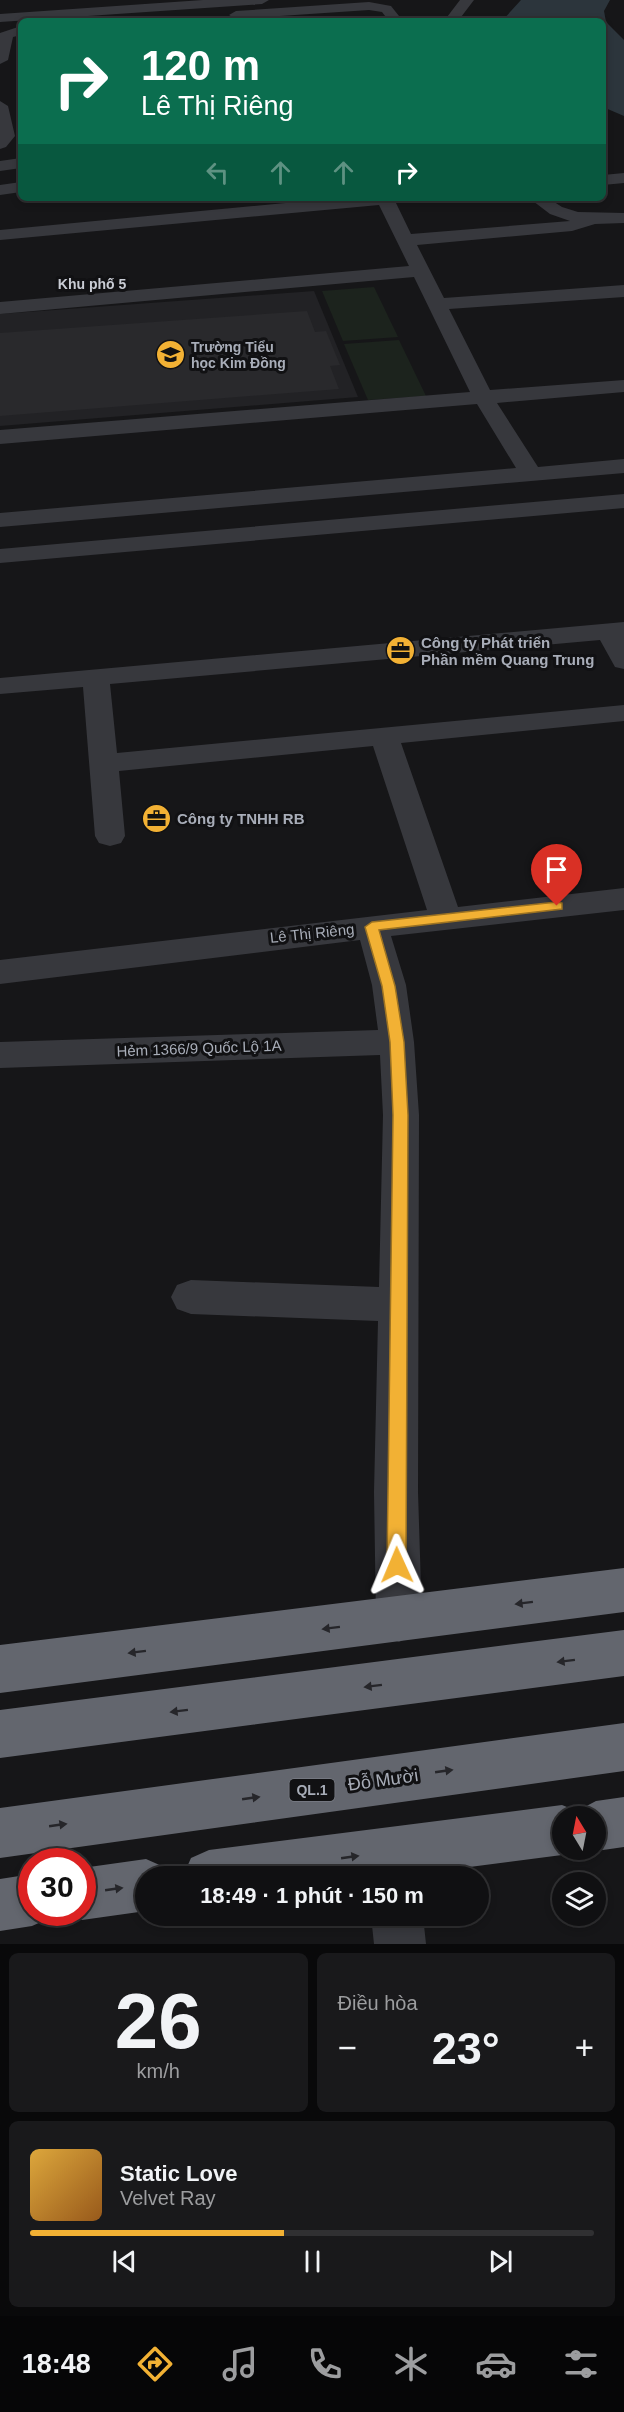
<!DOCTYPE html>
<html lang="vi">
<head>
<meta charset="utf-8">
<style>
	:root { --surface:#101012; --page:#19191b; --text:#f1f3f6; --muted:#9c9d9f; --line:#303032; --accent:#f2b134 }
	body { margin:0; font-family:Helvetica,sans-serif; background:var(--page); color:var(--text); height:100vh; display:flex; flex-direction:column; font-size:22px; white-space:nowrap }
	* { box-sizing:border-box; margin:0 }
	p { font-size:20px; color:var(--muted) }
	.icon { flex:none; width:33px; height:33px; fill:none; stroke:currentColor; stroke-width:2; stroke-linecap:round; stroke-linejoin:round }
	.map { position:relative; height:1944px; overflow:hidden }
	.drawer { display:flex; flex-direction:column; gap:9px; padding:9px; background:#09090a; flex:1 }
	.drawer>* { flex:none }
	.top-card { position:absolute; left:18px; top:18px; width:588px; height:183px; border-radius:9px; box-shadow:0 3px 9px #0003,0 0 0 2px var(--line); background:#0b6e4f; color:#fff; overflow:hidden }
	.needle { width:39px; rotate:350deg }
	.buttons { position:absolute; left:552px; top:1806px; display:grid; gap:12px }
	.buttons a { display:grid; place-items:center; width:54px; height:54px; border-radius:50%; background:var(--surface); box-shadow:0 3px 9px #0003,0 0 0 2px var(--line); font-size:30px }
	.speed { position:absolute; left:18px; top:1848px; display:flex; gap:12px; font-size:30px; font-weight:700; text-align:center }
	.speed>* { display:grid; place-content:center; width:78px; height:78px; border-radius:50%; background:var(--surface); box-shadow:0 3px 9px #0003,0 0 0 2px var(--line); line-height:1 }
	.speed .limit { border:9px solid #d22; background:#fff; color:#111 }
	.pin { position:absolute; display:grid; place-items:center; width:51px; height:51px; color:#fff; margin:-62px -26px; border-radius:50% 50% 50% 0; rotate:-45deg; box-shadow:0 0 6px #0007 }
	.pin .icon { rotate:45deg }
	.me { position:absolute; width:66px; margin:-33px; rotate:359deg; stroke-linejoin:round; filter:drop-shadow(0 0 4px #0008) }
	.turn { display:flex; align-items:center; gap:21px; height:126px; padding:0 24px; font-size:27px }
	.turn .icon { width:78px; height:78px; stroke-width:2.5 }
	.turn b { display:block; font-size:42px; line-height:51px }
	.lanes { display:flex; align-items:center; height:57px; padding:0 24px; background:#0003; justify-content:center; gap:30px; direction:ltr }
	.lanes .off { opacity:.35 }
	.big { font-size:45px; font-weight:700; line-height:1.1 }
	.drawer .widget { flex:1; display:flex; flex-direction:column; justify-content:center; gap:9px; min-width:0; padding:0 21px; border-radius:9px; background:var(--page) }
	.drawer .dial { align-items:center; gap:0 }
	.dial b { font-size:78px; line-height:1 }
	.song { display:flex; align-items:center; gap:18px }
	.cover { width:72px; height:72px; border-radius:9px; background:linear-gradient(135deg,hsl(40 70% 55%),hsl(30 70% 35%)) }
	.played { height:6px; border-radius:3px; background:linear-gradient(90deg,var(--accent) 45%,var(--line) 45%) }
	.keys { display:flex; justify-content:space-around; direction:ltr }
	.heat { display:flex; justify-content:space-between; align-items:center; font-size:33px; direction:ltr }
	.drawer .tiles { flex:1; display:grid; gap:9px; grid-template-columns:1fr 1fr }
	.widget:last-child { grid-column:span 2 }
	.trip { position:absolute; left:135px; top:1866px; width:354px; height:60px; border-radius:30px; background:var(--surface); box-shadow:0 3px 9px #0003,0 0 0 2px var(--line); font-weight:700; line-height:60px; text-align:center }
	.menu { display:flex; height:96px; justify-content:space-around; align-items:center; background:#060607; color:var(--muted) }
	.menu .icon { width:42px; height:42px }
	.menu .active { color:var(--accent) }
	.menu b { font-size:27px; color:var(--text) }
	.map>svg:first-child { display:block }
	.built { fill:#222225 }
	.green { fill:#1c231d }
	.water { fill:#2c353c }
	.building { fill:#29292c }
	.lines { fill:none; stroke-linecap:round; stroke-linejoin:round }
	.minor { fill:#37383d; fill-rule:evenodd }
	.highway { fill:#63666e; fill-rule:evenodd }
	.oneway { fill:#26262a }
	.route { fill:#f2b134; stroke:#9d7322; stroke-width:1.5 }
	.labels { text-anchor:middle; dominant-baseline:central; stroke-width:6; stroke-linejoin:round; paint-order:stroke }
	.far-neighbourhood-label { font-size:14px; font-weight:bold; fill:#c9ccd4; stroke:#111113 }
	.far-poi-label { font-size:14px; font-weight:bold; fill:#a8adb8; stroke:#111113; text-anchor:start }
	.shield { fill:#111113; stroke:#7b7e86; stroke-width:1.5 }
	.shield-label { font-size:14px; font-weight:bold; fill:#a8adb8 }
	.poi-label { font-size:15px; font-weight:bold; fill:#a8adb8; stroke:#111113; text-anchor:start }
	.street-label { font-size:15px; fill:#a8adb8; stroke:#111113 }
	.near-street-label { font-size:18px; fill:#a8adb8; stroke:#111113 }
</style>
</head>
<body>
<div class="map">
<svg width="624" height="1944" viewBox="0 0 624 1944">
	<rect width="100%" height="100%" fill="#161618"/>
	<path class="built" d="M314 291 358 397 0 426V314Z"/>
	<path class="green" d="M374 287 398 337 343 341 322 291Z
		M399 340 426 396 368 400 344 344Z"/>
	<path class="water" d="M521 0H610L604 11 606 22 624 40V116L603 107V21H502Z"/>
	<path class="building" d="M307 311 315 332 326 331 340 365 330 366 339 389 0 416V333Z"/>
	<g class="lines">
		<path class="minor" d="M203 0H269L262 4 0 22V14Z
			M460 0H474L458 21H444Z
			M369 2 391 6 403 21H389L382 12 369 10 236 19 229 15 236 11Z
			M21 26V35L13 37 8 60 0 64V33Z
			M0 101 8 106 15 136 6 147 0 149Z
			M21 158V168L0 171V161Z
			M624 173V183L603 185V175Z
			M21 182V192L0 195V185Z
			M338 198H403L396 203 411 234 570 221 550 214 529 198H548L562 207 578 212 624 213V223L595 224 572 231 417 245 444 298 624 285V297L449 309 490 390 624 380V392L497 403 538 467 624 459V473L0 527V513L516 468 477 404 0 444V430L470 392 414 277 0 314V302L409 266 379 205 0 240V230Z
			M624 494V508L0 563V549Z
			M624 622V669L615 667 600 640 110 684 117 753 624 705V721L401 743 458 907 624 888V910L391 936 406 985 414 1042 419 1115 418 1492 422 1619 415 1635 399 1642 383 1635 376 1619 374 1492 378 1321 191 1314 177 1309 171 1297 177 1285 191 1280 379 1287 383 1115 380 1055 0 1068V1042L378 1030 372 985 360 940 0 984V960L427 910 373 746 119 771 125 836 121 843 110 846 99 843 95 836 83 687 0 694V678Z
			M371 1916H423L426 1944H374Z"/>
		<path class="highway" d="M624 1568V1612L0 1693V1645Z
			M624 1630V1676L0 1758V1710Z
			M624 1723V1771L0 1858V1808Z
			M624 1797V1847L596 1851 592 1850H596V1816H562V1850H576L562 1855 400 1876H183L191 1858 209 1850 562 1805 577 1811 596 1801Z
			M146 1859 164 1867 168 1876H146V1911L82 1920 64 1912H82V1868Z
			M32 1874V1912H53L50 1918 32 1926 0 1931V1879Z"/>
	</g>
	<defs><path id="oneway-solid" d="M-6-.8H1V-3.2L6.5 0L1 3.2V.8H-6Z" transform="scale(1.5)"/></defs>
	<g class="oneway">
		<use href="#oneway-solid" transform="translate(524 1603) rotate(173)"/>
		<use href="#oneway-solid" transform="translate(331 1628) rotate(173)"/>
		<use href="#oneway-solid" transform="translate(137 1652) rotate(173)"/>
		<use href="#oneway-solid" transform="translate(566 1661) rotate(173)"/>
		<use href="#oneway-solid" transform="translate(373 1686) rotate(173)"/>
		<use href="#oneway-solid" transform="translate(179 1711) rotate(173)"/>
		<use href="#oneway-solid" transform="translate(444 1771) rotate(-8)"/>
		<use href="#oneway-solid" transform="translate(251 1798) rotate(-8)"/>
		<use href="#oneway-solid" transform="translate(58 1825) rotate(-8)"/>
		<use href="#oneway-solid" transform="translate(350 1857) rotate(-8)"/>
		<use href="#oneway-solid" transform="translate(114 1889) rotate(-8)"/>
	</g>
	<path class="route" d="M557 902 562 903V909L379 930 395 986 404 1042 408 1115 406 1565 403 1571 397 1574 390 1571 387 1565 393 1115 390 1042 382 986 365 927 372 922Z"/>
	<defs>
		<symbol id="school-disc" viewBox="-11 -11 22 22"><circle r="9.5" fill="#f2b134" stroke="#111113"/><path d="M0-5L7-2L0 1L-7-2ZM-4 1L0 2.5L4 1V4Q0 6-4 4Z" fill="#111"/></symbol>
		<symbol id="office-disc" viewBox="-11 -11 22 22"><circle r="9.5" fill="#f2b134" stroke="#111113"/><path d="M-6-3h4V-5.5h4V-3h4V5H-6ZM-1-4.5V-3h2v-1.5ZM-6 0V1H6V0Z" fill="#111"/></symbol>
	</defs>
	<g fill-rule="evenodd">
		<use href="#school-disc" x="154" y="338" width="33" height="33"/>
		<use href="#office-disc" x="384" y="634" width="33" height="33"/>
		<use href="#office-disc" x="140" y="802" width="33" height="33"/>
	</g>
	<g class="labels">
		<g class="far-neighbourhood-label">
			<text x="92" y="284">Khu phố 5</text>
		</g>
		<g class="far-poi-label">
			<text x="191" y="347">Trường Tiểu<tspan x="191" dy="16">học Kim Đồng</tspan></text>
		</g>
		<rect class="shield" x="289.5" y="1779" width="45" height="22" rx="4.5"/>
		<g class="shield-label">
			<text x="312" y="1790">QL.1</text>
		</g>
		<g class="poi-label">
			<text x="421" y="642">Công ty Phát triển<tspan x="421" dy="17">Phần mềm Quang Trung</tspan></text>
			<text x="177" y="818">Công ty TNHH RB</text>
		</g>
		<g class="street-label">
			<text transform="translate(312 933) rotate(-6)">Lê Thị Riêng</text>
			<text transform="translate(199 1048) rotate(-2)">Hẻm 1366/9 Quốc Lộ 1A</text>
		</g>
		<g class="near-street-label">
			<text transform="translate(383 1780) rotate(-8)">Đỗ Mười</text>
		</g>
	</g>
</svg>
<div class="buttons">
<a><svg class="needle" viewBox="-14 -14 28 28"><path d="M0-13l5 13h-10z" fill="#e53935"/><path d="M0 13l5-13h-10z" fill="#9c9d9f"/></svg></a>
<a><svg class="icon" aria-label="layers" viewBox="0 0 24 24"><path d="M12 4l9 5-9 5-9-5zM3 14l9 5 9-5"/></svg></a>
</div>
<div class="speed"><div class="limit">30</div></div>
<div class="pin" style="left:557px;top:906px;background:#d93025"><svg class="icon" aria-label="arrive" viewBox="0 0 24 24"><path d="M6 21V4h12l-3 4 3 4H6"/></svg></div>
<svg class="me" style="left:397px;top:1565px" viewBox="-20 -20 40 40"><path d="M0-17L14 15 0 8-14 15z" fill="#f2b134" stroke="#fff" stroke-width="4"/></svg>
<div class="trip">18:49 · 1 phút · 150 m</div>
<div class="top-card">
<div class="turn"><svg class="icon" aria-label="right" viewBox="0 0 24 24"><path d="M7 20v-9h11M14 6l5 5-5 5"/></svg><div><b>120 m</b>Lê Thị Riêng</div></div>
<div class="lanes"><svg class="icon off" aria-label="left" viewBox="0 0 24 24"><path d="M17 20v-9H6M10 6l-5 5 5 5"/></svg><svg class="icon off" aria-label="ahead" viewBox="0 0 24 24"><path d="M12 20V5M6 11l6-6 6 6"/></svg><svg class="icon off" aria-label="ahead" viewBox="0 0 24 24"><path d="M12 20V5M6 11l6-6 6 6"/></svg><svg class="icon" aria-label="right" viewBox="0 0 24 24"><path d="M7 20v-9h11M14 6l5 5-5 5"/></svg></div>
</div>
</div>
<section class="drawer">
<div class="tiles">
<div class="widget dial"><b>26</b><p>km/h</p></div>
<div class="widget"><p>Điều hòa</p>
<div class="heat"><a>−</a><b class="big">23°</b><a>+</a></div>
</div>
<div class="widget">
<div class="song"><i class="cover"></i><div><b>Static Love</b><p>Velvet Ray</p></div></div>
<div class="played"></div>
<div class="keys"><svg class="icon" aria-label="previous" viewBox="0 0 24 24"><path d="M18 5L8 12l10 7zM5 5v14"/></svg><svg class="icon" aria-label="pause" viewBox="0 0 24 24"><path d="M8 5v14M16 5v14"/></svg><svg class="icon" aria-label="next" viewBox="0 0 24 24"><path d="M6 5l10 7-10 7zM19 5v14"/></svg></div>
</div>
</div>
</section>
<nav class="menu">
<b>18:48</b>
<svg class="icon active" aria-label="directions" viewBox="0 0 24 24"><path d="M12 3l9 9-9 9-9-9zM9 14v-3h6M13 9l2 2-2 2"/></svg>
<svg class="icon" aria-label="music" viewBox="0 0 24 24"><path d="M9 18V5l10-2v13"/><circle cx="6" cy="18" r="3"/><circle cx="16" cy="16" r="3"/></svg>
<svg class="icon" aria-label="phone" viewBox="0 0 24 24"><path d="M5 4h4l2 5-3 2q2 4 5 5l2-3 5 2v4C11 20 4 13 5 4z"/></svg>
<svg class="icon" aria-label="climate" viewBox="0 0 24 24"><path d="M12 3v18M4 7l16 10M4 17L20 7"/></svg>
<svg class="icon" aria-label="car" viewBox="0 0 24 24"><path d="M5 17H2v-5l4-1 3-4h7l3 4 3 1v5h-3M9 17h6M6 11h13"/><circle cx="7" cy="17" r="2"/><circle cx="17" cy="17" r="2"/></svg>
<svg class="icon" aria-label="filters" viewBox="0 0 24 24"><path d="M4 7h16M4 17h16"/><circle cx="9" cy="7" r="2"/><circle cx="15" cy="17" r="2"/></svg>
</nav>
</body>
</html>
